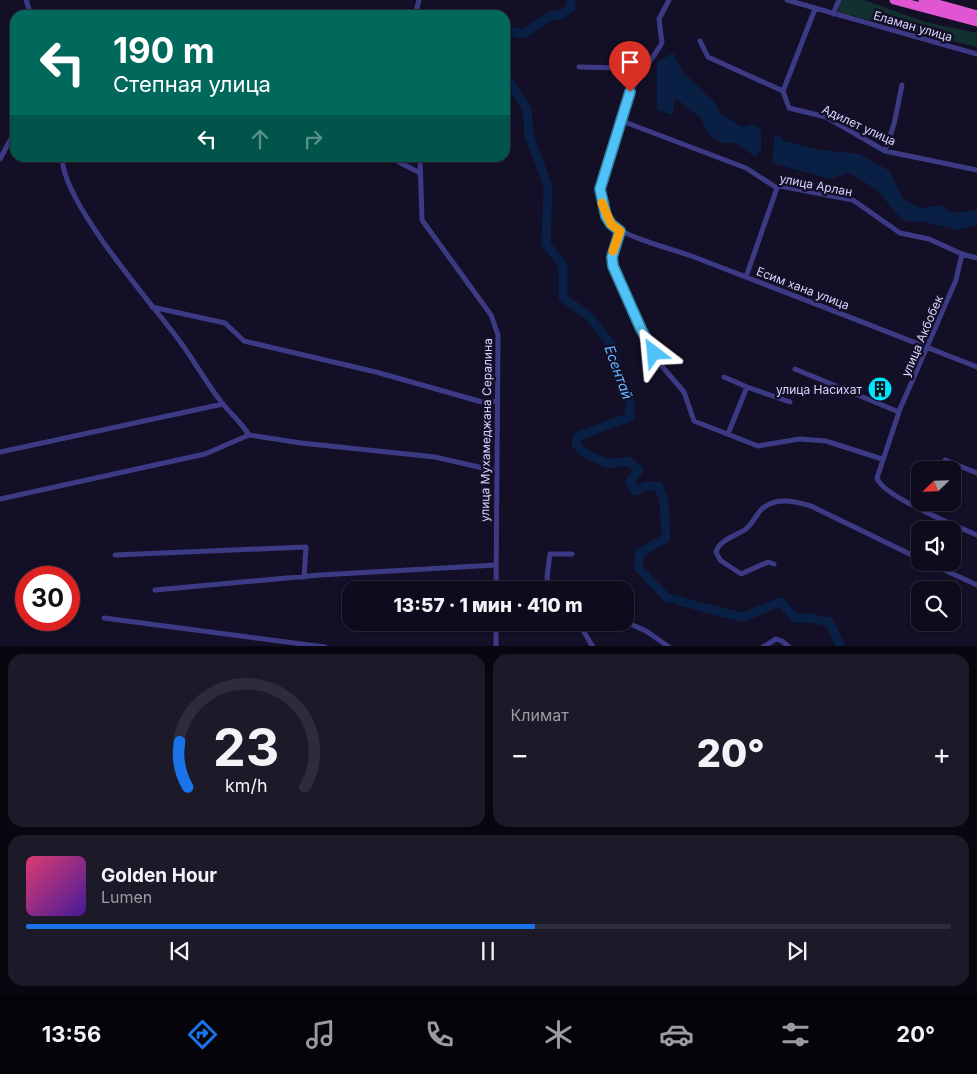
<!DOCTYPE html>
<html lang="ru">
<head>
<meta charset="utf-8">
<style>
	:root { --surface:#0e0b1c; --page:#1c1929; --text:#f1f3f6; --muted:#9b9ba3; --line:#2e2b3b; --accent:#1a73e8 }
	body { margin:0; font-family:Inter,sans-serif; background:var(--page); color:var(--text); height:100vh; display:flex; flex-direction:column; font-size:19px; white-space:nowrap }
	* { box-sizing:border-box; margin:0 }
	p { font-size:16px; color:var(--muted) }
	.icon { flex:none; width:28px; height:28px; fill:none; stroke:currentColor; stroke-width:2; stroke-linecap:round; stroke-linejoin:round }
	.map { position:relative; height:646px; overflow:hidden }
	.panel { display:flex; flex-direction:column; gap:8px; padding:8px; background:#08060f; flex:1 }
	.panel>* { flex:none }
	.hud { position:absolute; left:10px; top:10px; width:500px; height:152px; border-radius:15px; box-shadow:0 1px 4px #0004,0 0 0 1px var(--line); background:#00695c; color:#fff; overflow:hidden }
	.needle { width:32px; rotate:247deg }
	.tools { position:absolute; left:911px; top:461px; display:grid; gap:10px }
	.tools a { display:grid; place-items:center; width:50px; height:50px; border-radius:10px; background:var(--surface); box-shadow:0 1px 4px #0004,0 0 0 1px var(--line); font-size:25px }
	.speed { position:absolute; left:15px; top:566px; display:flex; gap:10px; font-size:25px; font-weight:700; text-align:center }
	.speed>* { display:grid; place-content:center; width:65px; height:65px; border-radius:50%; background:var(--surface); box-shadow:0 1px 4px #0004,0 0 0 1px var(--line); line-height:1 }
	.speed .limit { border:8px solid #d22; background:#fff; color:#111 }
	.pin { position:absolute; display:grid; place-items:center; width:42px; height:42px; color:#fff; margin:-51px -21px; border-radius:50% 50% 50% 0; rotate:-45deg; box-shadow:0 0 5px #0007 }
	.pin .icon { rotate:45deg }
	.me { position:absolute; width:55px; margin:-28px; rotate:331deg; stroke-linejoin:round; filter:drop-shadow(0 0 4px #0008) }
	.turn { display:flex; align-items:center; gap:18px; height:105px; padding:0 20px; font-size:22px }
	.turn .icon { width:65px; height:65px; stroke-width:2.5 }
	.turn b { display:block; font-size:35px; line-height:42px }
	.lanes { display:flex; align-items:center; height:48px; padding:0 20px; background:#0003; justify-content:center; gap:25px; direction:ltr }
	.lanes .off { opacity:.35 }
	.big { font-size:38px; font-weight:800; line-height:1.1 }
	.panel .tile { flex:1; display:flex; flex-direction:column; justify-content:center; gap:8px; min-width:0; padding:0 18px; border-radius:15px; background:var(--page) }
	.panel .dial { align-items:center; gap:0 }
	.dial svg { height:130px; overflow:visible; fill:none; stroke:var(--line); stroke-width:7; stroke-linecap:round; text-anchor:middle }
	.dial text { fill:var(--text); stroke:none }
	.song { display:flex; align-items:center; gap:15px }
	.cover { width:60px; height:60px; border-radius:8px; background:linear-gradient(135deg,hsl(340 70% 55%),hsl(260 70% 35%)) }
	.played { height:5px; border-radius:2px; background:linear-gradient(90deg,var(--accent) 55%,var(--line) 55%) }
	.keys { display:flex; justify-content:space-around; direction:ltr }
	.heat { display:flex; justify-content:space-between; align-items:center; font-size:28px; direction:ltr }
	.panel .tiles { flex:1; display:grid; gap:8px; grid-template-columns:1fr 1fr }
	.tile:last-child { grid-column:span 2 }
	.trip { position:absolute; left:342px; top:581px; width:292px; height:50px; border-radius:15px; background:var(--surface); box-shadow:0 1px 4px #0004,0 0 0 1px var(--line); font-weight:800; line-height:50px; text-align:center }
	.dock { display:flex; height:80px; justify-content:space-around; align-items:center; background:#06040b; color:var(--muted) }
	.dock .icon { width:35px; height:35px }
	.dock .active { color:var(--accent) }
	.dock b { font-size:22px; color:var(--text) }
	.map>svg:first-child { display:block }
	.green { fill:#12302f }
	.water { fill:#0a1f44 }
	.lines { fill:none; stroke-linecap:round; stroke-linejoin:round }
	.river { stroke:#0a1f44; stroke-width:9 }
	.minor { stroke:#3d3a85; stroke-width:5 }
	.trunk { stroke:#e055d1; stroke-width:9 }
	.route-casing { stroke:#337fa1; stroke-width:12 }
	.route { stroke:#4fc3f7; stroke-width:9 }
	.slow { stroke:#f59e0b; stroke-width:9 }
	.labels { text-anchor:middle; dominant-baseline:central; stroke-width:5; stroke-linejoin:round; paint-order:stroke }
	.street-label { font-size:12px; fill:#d9d4ff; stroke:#130f26 }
	.poi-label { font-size:12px; fill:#d9d4ff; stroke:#130f26; text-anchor:end }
	.water-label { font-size:14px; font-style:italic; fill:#62b6ff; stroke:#130f26 }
</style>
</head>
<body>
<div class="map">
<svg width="977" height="647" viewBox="0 0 977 647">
	<rect width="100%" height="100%" fill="#130f26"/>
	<path class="green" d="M840 0H864L925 22 977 33V47L838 12Z"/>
	<path class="water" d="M673 53 683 72 714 102 721 114 742 127 752 124 761 130V150L756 157 735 143H720L707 132 701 118 675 98 673 115 657 110V62Z
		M775 134 780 136 783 141 822 150 859 154 890 171 902 198 920 208 941 205 952 213 977 210V225L958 230 925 222 903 221 877 190 849 173 830 179 772 163Z"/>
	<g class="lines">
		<path class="river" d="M505 30 523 34 550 16 560 15 571 8V0
			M505 75 527 109 529 135 548 186 546 244 563 265V298L588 315 613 347 618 379 630 398V417L578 436 576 444 583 452 608 464 629 461 639 470 630 482 635 491 646 486H658L664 500 666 538 640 553 638 567 666 597 705 608 743 617 781 602 795 618H809L829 622 841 647"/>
		<path class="minor" d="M26 0 31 15
			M669 0 659 19 662 43 630 92 602 179C598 194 601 214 613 225 627 238 673 249 694 257 788 293 883 330 977 367
			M787 0 977 54
			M833 14 839 0
			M415 15 419 0
			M700 41 708 57 783 91 789 108 826 117 885 151 977 170
			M579 67 624 68 641 73
			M783 91 815 9
			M622 121 746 168 777 188 780 186 853 200 900 233 929 239 962 254 977 258
			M885 151 894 124 902 85
			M62 158C64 205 151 302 181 343 195 362 207 384 222 403 231 414 242 423 249 435L301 443 435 457 496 471
			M391 158 420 173
			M420 158 422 220 491 315 498 335 496 590
			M0 159 15 131
			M621 231 612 257 613 266 647 341 660 364 684 392 694 421 758 446 799 439 826 441 882 459
			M962 254 956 280 900 409 877 478C882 496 958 527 977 535
			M746 277 777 188
			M152 307 225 323 244 341 376 372 482 402 497 401
			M795 369 899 412
			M724 377 747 387
			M728 434 747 387 790 402
			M0 452 223 404
			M945 460 977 473
			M0 499 205 454 249 435
			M115 555 306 547 304 577
			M927 562 977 585
			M774 564 768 562 741 574 720 560 716 552C720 539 736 536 746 529 752 524 755 517 760 511 773 496 795 501 811 506L920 559
			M155 590 320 575 496 565
			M549 590 547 577 550 554H572
			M104 618 325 647
			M578 622 593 647
			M626 622 646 631 669 647
			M496 647V622
			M763 647 776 639 782 641 789 647"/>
		<path class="trunk" d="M894 0 977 22
			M923 0 977 15"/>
	</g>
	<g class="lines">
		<defs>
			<path id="route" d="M630 92 600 189 606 216 611 224 620 231 612 257 613 266 641 329 654 353"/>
		</defs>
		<use href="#route" class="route-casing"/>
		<use href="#route" class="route"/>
		<path class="slow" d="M602 203 611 224 620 231 613 251"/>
	</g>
	<defs>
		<symbol id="building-disc" viewBox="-11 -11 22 22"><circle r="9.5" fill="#00e5ff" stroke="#130f26"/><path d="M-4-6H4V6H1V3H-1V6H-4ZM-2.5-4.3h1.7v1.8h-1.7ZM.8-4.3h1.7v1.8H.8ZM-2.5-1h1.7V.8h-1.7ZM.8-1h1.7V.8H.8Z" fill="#111"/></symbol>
	</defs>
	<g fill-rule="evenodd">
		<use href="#building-disc" x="866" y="375" width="28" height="28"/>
	</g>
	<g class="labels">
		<g class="street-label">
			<text transform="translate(913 26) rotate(16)">Еламан улица</text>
			<text transform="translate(859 125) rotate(25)">Адилет улица</text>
			<text transform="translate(816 185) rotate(11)">улица Арлан</text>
			<text transform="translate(803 288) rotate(21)">Есим хана улица</text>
			<text transform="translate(922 336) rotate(-67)">улица Акбобек</text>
			<text transform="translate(486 430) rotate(-89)">улица Мухамеджана Сералина</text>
		</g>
		<g class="poi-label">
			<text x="862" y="389">улица Насихат</text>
		</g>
		<g class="water-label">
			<text transform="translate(619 372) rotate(70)">Есентай</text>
		</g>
	</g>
</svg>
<div class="tools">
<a><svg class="needle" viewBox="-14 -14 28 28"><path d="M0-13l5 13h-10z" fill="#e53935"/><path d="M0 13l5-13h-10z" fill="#9b9ba3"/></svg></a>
<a><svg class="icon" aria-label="sound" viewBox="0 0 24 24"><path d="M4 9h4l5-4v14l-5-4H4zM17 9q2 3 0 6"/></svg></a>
<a><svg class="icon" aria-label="search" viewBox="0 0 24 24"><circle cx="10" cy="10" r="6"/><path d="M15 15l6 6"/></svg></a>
</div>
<div class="speed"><div class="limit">30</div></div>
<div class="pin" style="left:630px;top:92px;background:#d93025"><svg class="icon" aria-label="arrive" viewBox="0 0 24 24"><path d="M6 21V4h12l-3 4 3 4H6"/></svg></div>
<svg class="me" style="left:654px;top:353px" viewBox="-20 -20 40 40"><path d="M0-17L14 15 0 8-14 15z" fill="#4fc3f7" stroke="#fff" stroke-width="4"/></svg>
<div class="trip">13:57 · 1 мин · 410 m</div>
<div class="hud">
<div class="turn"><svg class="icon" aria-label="left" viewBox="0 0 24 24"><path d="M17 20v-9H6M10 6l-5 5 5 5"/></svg><div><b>190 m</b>Степная улица</div></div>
<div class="lanes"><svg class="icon" aria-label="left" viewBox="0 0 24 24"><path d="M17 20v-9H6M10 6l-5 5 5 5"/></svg><svg class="icon off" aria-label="ahead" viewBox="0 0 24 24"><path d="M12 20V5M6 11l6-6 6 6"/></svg><svg class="icon off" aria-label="right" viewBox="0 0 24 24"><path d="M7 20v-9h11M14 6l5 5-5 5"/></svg></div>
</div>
</div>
<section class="panel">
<div class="tiles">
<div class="tile dial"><svg viewBox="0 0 100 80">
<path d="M14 69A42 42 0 1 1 86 69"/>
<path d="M14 69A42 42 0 0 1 9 41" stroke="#1a73e8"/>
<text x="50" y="56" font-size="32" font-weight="700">23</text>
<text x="50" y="72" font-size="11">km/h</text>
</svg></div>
<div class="tile"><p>Климат</p>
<div class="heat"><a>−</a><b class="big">20°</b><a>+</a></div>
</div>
<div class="tile">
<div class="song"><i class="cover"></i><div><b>Golden Hour</b><p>Lumen</p></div></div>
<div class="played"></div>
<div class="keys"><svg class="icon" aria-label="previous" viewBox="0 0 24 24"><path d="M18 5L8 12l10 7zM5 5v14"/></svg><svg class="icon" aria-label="pause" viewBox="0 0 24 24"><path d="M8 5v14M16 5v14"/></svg><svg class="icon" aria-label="next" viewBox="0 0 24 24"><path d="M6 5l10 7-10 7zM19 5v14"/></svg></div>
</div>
</div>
</section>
<nav class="dock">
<b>13:56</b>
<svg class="icon active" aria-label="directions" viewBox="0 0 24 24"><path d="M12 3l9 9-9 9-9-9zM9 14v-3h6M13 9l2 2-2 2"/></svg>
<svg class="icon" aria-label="music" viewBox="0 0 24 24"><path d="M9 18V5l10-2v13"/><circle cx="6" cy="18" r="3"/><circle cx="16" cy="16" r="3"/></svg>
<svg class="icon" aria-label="phone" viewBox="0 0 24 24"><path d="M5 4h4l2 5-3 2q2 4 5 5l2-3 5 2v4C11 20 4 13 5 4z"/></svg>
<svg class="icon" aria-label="climate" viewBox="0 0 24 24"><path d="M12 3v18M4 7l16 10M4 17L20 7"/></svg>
<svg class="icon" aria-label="car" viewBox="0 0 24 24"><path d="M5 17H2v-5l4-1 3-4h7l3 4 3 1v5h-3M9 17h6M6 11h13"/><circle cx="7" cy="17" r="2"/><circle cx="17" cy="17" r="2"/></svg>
<svg class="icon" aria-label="filters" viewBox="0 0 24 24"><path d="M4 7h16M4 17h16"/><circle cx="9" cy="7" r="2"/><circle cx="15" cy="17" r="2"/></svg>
<b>20°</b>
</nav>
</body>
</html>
